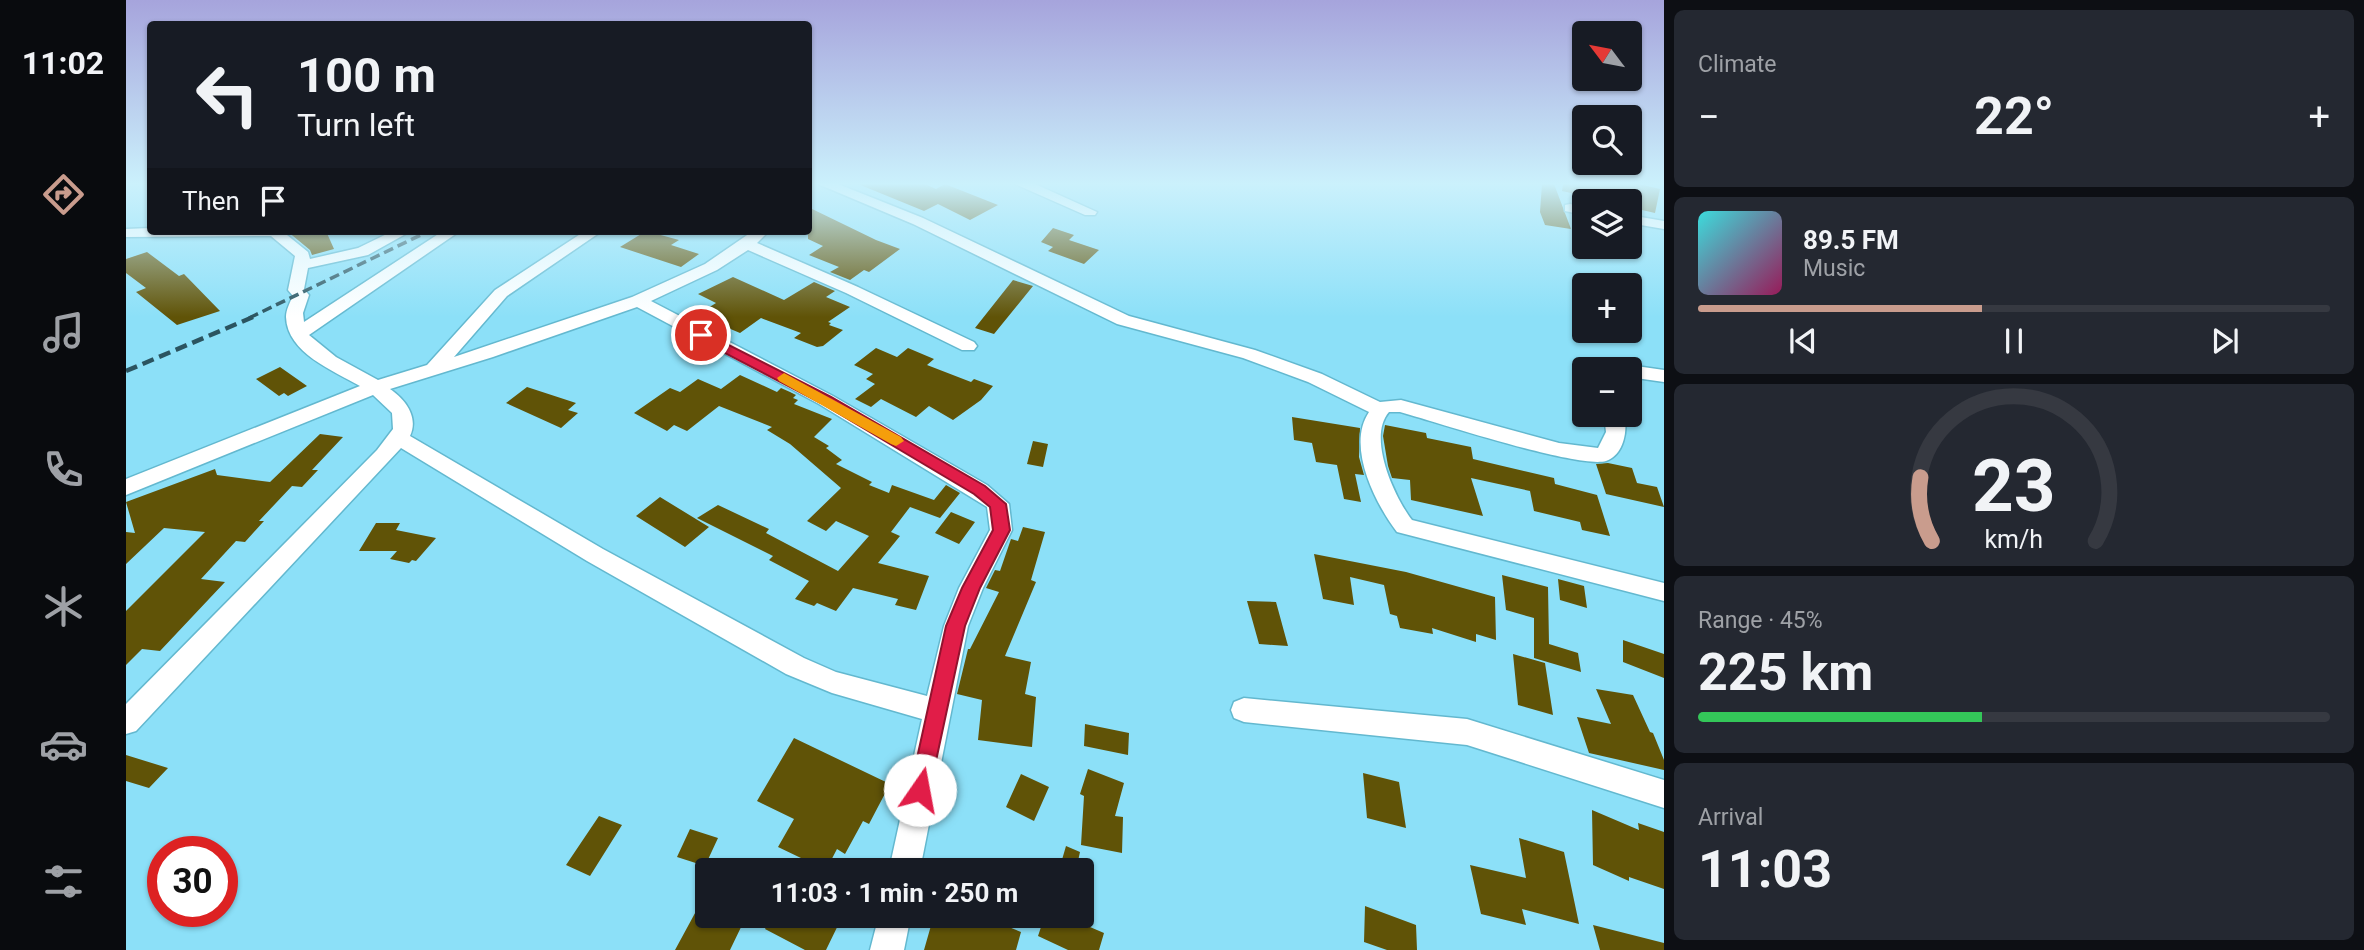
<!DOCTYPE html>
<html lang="en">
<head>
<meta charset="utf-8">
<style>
	:root { --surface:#171b24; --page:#242831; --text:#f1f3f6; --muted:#9ea1a6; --line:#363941; --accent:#c99c8d }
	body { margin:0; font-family:Roboto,sans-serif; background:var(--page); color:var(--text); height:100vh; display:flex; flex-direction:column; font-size:26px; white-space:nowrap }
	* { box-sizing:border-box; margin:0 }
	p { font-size:23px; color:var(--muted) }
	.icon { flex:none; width:38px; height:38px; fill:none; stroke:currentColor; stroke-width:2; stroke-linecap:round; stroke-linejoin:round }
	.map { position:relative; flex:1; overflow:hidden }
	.drawer { display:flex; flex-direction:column; gap:10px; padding:10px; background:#0d0f14; width:700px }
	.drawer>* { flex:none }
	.banner { position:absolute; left:21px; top:21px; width:665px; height:214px; border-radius:7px; box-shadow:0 2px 5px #0004; background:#171b24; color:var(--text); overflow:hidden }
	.needle { width:46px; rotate:302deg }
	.fabs { position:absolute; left:1446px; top:21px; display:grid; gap:14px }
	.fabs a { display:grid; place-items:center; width:70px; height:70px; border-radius:7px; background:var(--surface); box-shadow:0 2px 5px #0004; font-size:35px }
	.speed { position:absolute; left:21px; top:836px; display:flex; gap:14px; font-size:35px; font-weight:700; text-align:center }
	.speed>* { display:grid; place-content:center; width:91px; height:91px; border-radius:50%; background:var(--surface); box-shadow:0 2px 5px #0004; line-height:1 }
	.speed .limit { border:10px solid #d22; background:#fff; color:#111 }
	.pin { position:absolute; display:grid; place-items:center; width:60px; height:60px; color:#fff; margin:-30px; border:4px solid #fff; border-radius:50%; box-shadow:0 2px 7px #0007 }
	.me { position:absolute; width:77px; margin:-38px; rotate:12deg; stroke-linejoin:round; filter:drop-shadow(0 0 5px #0008) }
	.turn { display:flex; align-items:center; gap:24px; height:147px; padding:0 35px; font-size:32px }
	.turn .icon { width:91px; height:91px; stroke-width:2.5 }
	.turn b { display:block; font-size:49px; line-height:60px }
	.then { display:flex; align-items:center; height:66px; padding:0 35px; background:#0003; gap:14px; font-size:26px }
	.big { font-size:52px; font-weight:700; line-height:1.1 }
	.drawer .widget { flex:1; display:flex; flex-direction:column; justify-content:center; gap:10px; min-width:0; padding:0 24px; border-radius:10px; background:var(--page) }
	.drawer .dial { align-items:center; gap:0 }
	.dial svg { height:182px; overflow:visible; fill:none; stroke:var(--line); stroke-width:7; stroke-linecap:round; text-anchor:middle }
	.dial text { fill:var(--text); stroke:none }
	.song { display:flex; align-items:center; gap:21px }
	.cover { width:84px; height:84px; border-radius:10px; background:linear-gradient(135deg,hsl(180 70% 55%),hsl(330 70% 35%)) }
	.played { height:7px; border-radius:4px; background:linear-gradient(90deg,var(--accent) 45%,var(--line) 45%) }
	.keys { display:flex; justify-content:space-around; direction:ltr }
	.heat { display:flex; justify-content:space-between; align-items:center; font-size:38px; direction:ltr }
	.charge { height:10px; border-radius:5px; background:linear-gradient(90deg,#34c759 45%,var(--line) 0) }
	.trip { position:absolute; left:569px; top:858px; width:399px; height:70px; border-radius:7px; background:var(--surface); box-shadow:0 2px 5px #0004; font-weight:700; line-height:70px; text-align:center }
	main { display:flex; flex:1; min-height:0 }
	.dock { display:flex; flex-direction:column; width:126px; justify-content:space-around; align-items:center; background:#090b0e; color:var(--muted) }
	.dock .icon { width:49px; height:49px }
	.dock .on { color:var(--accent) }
	.dock b { font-size:32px; color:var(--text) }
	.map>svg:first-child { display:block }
	.building { fill:#605307 }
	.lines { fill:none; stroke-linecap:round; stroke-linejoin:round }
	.minor-casing { stroke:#63b8cf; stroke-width:3 }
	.minor { fill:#fff; fill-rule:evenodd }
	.rail-far1 { stroke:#2b5460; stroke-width:3.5; stroke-dasharray:10 5; stroke-linecap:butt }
	.rail { stroke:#2b5460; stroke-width:4.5; stroke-dasharray:12 6; stroke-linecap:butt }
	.route { fill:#e11d48; stroke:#92132f; stroke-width:2 }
	.slow { fill:#f59e0b }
</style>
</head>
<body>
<main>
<nav class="dock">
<b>11:02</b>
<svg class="icon on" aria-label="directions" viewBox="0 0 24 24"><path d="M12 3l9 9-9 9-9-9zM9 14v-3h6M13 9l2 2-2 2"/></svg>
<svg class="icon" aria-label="music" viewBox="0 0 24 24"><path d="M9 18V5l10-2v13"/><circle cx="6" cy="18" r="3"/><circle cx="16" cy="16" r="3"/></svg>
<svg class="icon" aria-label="phone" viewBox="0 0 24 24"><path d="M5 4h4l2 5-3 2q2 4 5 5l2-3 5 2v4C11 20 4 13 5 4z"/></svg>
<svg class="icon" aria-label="climate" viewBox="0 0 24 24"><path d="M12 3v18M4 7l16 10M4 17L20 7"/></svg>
<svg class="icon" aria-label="car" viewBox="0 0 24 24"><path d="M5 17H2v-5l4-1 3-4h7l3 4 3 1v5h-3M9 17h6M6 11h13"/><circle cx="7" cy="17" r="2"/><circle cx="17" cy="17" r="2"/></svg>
<svg class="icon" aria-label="filters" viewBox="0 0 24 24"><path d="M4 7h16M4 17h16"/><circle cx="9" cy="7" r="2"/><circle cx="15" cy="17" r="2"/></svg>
</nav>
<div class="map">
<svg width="1538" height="950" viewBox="0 0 1538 950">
	<rect width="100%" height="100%" fill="#8ce0f8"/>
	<path class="building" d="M732 184H799L810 189 819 184 872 205 844 220 812 204 798 211Z
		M1416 184H1428L1445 229 1419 225 1414 212Z
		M1437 184H1513L1534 189 1529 213 1503 207V201H1482L1436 191Z
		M682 207 750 240 774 249 743 272 738 270 724 280 704 272 713 267 683 255 697 246 682 239Z
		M927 228 948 235 943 240 973 250 958 264 922 251 927 247 915 242Z
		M161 231H200L208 249 186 255 184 250Z
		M520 231 553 240 545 245 573 254 555 267 494 247Z
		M21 252 53 276 58 274 94 311 51 325 10 292 20 288 0 273V259Z
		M607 277 658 300 688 282 709 291 700 297 724 307 702 322 705 323 703 325 717 330 697 346 691 347 668 338 675 333 635 318 614 333 576 317 579 315 574 313 590 303 572 294Z
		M887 280 907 286 868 334 849 328Z
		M750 348 771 357 782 348 808 359 801 365 845 382 848 379 867 386 855 400 827 420 803 406 790 417 755 399 745 407 729 399 749 384 740 379 747 374 728 365Z
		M154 367 181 386 162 396 158 393 153 396 130 379Z
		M614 375 651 392 655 388 664 392 670 395 667 398 672 400 668 404 706 419 688 437 703 446 700 448 716 460 710 464 746 482 743 485 763 493 766 485 808 500 820 485 834 493 814 518 784 507 765 532 774 536 752 563 803 576 790 610 769 605 772 599 727 588 710 611 691 603 688 606 669 599 683 581 643 560 647 556 571 518 592 505 643 529 640 533 712 571 743 536 710 521 700 531 681 521 715 488 664 444 641 430 646 427 593 406 561 431 548 425 541 431 508 413 544 388 554 392 572 379 595 389Z
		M401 387 450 403 442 410 452 413 435 428 380 403Z
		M1166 417 1234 428 1233 457 1238 475 1229 474 1235 502 1218 499 1211 465 1190 462 1186 443 1168 440Z
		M1259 425 1300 433 1301 438 1345 447 1347 459 1428 478 1429 484 1471 495 1484 536 1456 530 1454 522 1408 511 1404 491 1345 478 1357 516 1285 500 1284 480 1266 478 1262 466 1257 436Z
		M194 434 217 437 186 470H192L176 487 166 486 133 521H138L119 542 110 541 75 579 99 582 34 651 16 649 0 665V611L79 532 38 528 0 564V532L9 533 0 502 89 469 91 475 144 482Z
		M907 441 922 444 917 467 901 464Z
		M1482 463 1506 468 1511 483 1531 487 1538 507 1480 494 1470 464Z
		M534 497 583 527 559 547 510 516Z
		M825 512 849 522 833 544 809 533Z
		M250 523H274L270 530 310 538 290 561 286 560 283 563 264 559 271 551H233Z
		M897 527 919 532 905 580 910 582 879 656 905 662 899 694 910 697 906 747 852 740 856 700 831 694 842 649H844L873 592 860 588 869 570 874 571 885 539 892 541Z
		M1188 554 1280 572 1369 597 1370 640 1350 634V642L1306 628 1307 634 1274 628 1271 616 1264 614 1258 585 1224 577 1228 605 1197 599Z
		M1376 575 1422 587 1423 644 1452 653 1455 672 1408 658V618L1380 610Z
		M1432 579 1458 586 1461 608 1434 600Z
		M1121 601 1150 602 1162 646 1133 644Z
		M1497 640 1538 654V678L1497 662Z
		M1387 654 1419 663 1427 715 1392 705Z
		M1470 689 1507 695 1524 732 1527 733 1538 760V770L1463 753 1451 717 1485 724Z
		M959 724 1003 733 1002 755 958 746Z
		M668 738 764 784 743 824 737 821 719 854 711 849 700 870 652 847 668 819 631 801Z
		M0 755 42 768 23 788 0 781Z
		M962 769 998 783 989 816 997 817 996 853 955 845 958 796 954 794Z
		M1237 773 1273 782 1280 828 1241 818Z
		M895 774 923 787 908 821 880 807Z
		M1466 810 1513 830 1512 823 1538 832V889L1503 877V881L1467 865Z
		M473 816 496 825 464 876 440 865Z
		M564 829 592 838 579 866 551 857Z
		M1393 838 1438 852 1453 924 1396 909 1400 925 1355 914 1344 865 1400 878Z
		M940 846 954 852 950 870H933Z
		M581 891V915H600L617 923 604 950H549Z
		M1239 906 1290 925 1291 950H1261L1238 942Z
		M646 915H717L700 950H679L639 929Z
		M808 915H854L895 932 890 950H798Z
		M919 915H967L964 927 978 933 973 950H942L912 936Z
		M1467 925 1538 943V950H1474Z"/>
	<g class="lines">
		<defs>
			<path id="minor" d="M692 184H712L797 218 1003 316 1129 350 1196 374 1254 402 1275 400 1433 443 1472 448 1480 432 1478 415H1498C1502 430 1498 455 1480 461 1452 469 1310 422 1274 412H1263C1241 437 1268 497 1286 520L1538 583V601L1271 532C1249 503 1220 446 1243 412L1182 382 1117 358 991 324 787 224Z
				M889 184H909L971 212 969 215H959Z
				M1444 204 1458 207V215L1439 211V205Z
				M1503 215 1538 221V229L1503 223Z
				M24 228V231H156L182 252 184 259 232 248 267 231H285L242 255 182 268 178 289 183 295 177 313 178 322 317 231H334L183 335 210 357 252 380 301 365 369 290 459 231H476L381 296 328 357 506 297 579 264 627 231H643L631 243 732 287 848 342 851 346 848 350H836L720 293 622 250 591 270 525 301 707 396 861 485 883 504 886 530 857 588 842 626 794 870H763L796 719 706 693 660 674 461 561 275 448 10 731 0 734V704L251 450 267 429 266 413 247 395 0 495V479L234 386C208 371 161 353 160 317 160 310 164 302 167 296L162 290 169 256 145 236 0 237V229ZM511 307 693 404 861 507 864 530 833 588 818 626 801 696 710 672 678 658 477 549 284 436C293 417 279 399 264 389L367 357Z
				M1503 365 1538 370V382L1503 377V369H1495Z
				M1118 698 1341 719 1538 780V808L1341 745 1118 722 1108 718 1105 710 1108 702Z
				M753 915H785L778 950H744Z"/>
		</defs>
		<use href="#minor" class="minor-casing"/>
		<use href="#minor" class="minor"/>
		<path class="rail-far1" d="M123 318 303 231"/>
		<path class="rail" d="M0 371 127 317"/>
	</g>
	<linearGradient id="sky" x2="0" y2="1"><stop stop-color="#a6a4dc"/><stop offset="0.58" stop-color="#cbf1fc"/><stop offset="1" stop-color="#cbf1fc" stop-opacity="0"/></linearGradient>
	<rect width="1538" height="317" fill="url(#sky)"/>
	<path class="route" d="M575 331 705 397 859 486 880 504 884 530 854 588 839 626 802 798 794 801 787 798 784 790 820 626 836 588 867 530 864 507 848 494 695 403 570 338V332Z"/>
	<path class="slow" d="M658 373 775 437 778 441 770 446 765 444 653 381 651 378Z"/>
</svg>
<div class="fabs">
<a><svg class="needle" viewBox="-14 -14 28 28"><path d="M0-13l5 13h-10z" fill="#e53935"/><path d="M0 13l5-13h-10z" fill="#9ea1a6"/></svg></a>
<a><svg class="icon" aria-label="search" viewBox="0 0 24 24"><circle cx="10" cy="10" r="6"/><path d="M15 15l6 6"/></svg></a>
<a><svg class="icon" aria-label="layers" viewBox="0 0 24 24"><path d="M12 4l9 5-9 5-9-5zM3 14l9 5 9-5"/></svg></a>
<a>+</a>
<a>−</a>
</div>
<div class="speed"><div class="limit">30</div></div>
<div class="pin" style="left:575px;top:335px;background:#d93025"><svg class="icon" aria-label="arrive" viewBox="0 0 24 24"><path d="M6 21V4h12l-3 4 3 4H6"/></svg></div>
<svg class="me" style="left:794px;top:790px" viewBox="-20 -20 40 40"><circle r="19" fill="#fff"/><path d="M0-13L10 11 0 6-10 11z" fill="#e11d48"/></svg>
<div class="trip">11:03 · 1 min · 250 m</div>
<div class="banner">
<div class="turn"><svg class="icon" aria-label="left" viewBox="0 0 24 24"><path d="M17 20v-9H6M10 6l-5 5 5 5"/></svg><div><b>100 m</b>Turn left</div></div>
<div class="then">Then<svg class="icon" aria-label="arrive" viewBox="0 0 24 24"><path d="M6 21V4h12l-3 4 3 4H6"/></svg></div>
</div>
</div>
<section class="drawer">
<div class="widget"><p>Climate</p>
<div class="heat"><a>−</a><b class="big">22°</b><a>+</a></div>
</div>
<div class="widget">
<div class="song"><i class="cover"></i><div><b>89.5 FM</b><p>Music</p></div></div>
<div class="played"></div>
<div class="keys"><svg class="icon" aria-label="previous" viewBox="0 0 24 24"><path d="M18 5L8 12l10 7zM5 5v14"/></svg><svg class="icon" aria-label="pause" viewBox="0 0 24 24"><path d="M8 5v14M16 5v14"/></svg><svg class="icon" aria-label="next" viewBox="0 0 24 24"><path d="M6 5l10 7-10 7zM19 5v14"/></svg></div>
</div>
<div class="widget dial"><svg viewBox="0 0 100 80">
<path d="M14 69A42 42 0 1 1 86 69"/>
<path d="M14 69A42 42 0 0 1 9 41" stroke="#c99c8d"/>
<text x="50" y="56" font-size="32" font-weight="700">23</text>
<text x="50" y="72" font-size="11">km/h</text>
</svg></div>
<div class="widget"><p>Range · 45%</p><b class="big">225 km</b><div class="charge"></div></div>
<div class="widget"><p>Arrival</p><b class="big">11:03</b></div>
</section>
</main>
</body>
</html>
